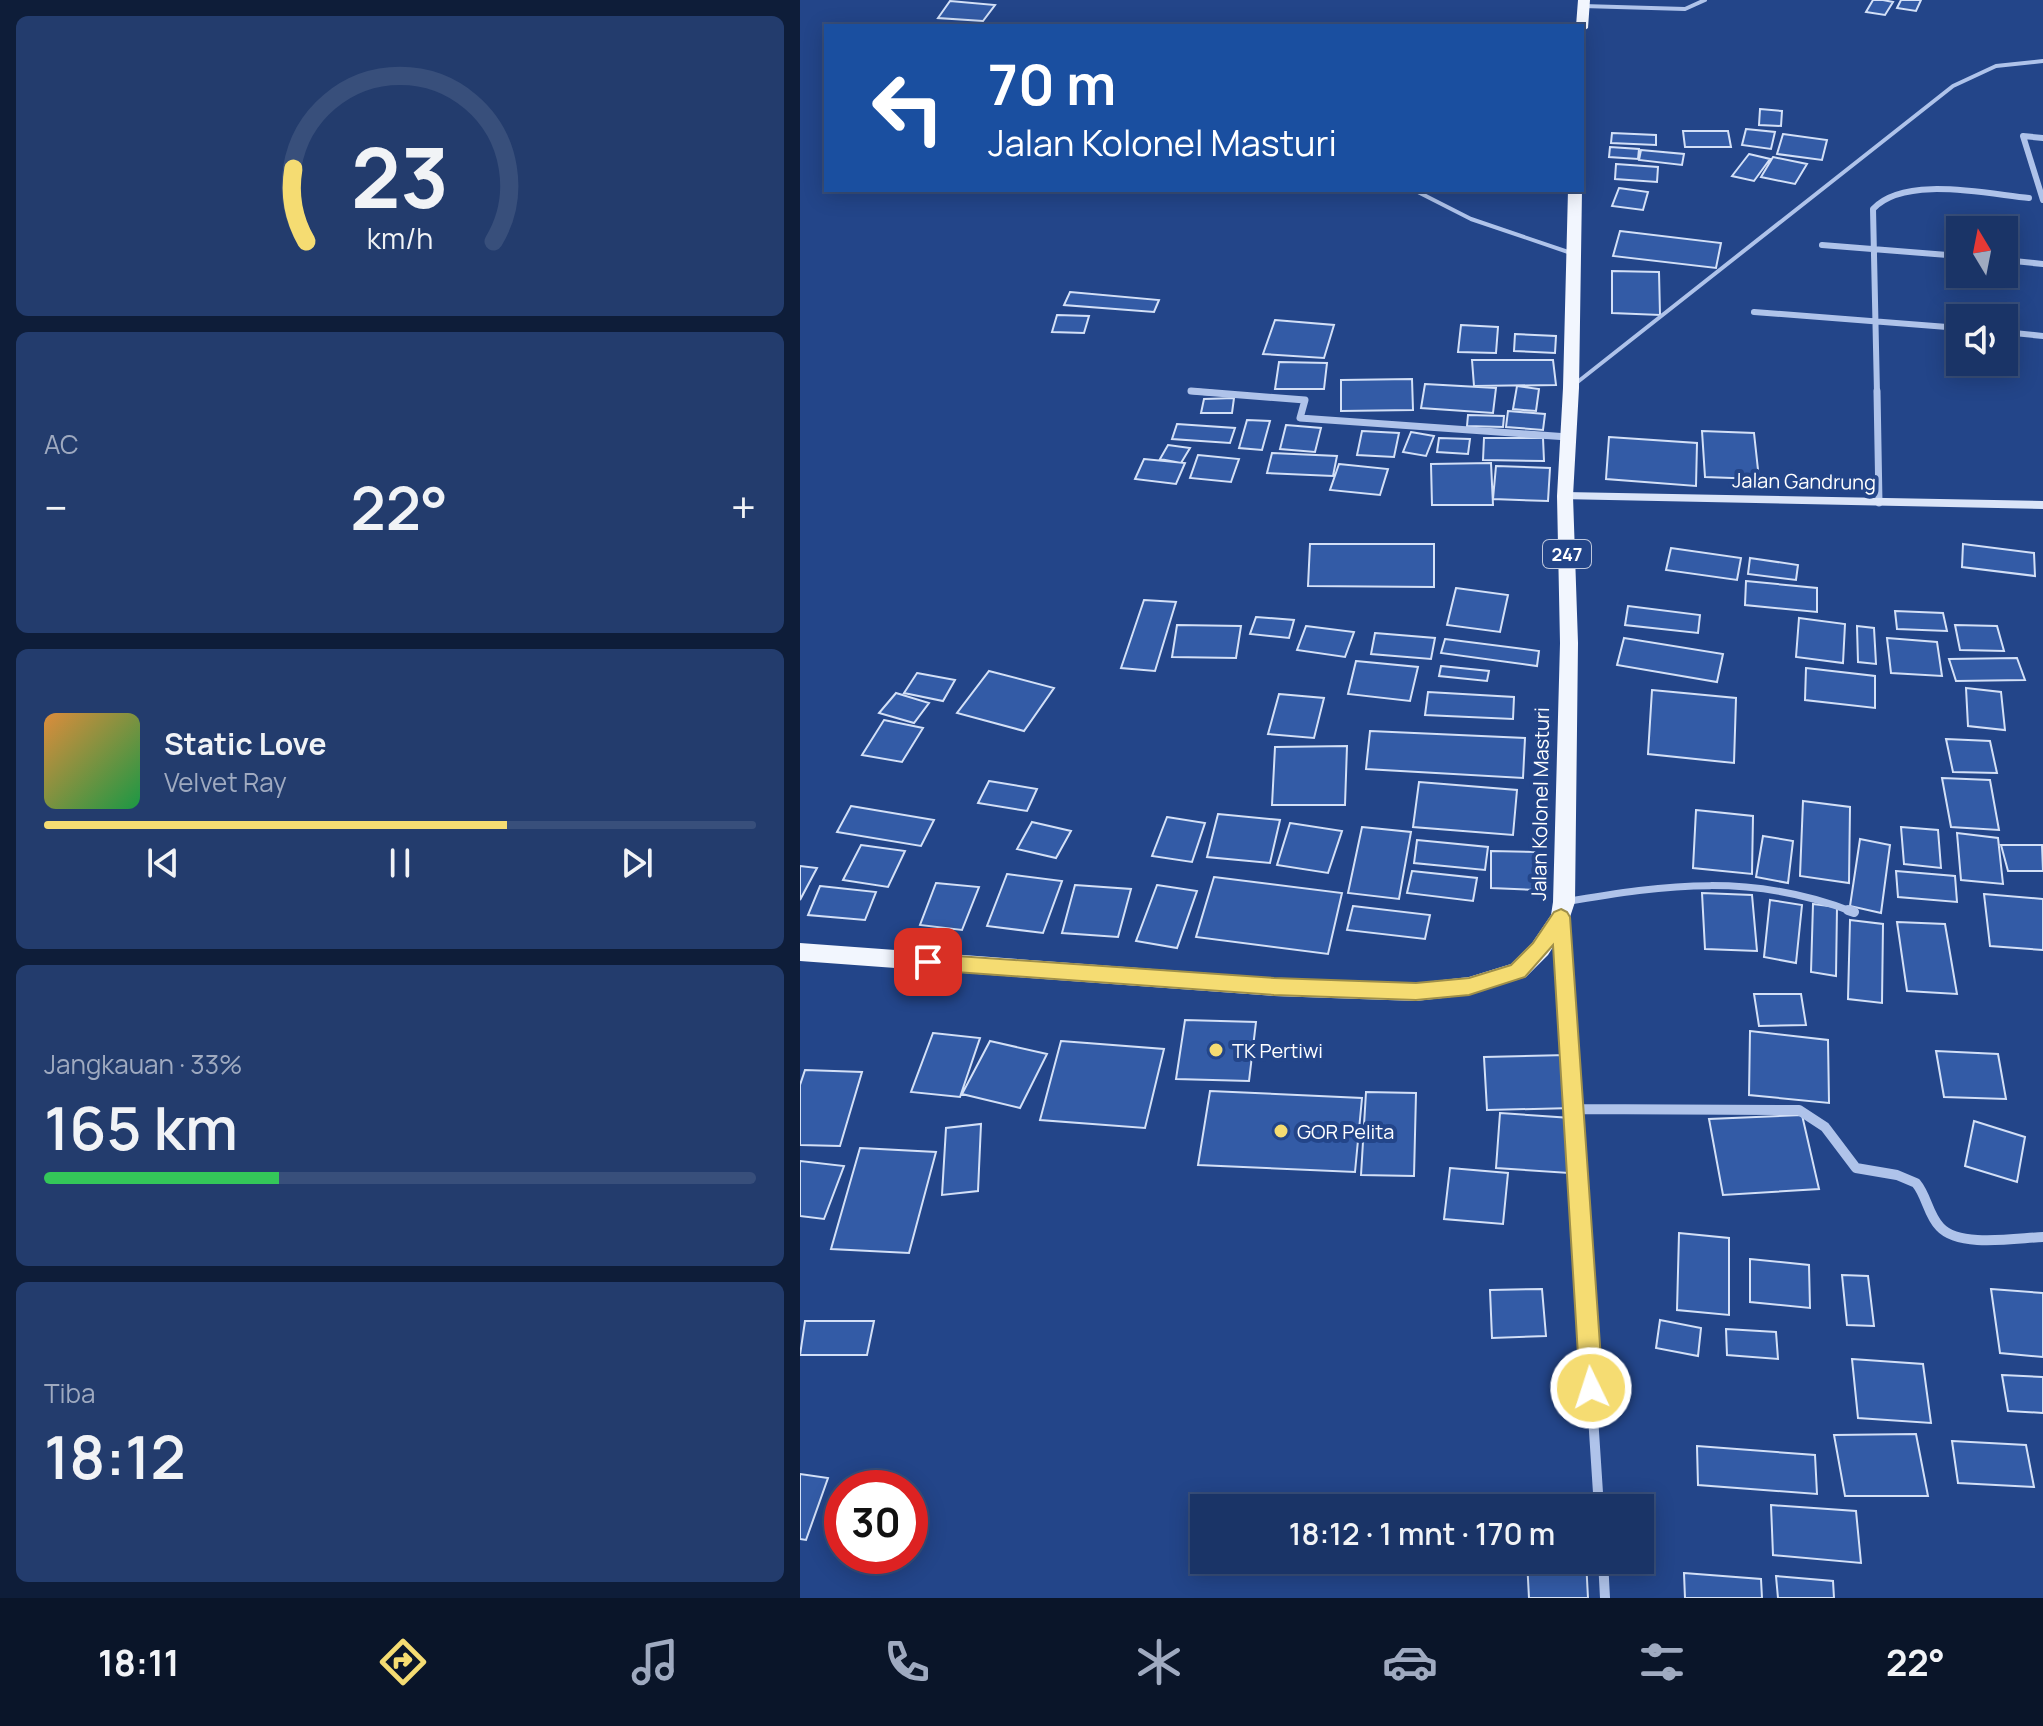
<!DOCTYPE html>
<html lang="id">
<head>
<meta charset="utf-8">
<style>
	:root { --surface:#1a3467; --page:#233c6d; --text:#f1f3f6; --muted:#9faac0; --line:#384f7b; --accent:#f5dc72 }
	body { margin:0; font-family:Manrope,sans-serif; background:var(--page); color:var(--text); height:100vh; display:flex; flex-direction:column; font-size:30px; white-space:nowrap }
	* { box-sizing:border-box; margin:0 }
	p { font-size:26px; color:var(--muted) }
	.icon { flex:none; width:44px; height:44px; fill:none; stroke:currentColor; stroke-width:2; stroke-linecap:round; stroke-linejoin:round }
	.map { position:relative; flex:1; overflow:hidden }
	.side { display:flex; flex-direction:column; gap:16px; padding:16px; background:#0e1d39; width:800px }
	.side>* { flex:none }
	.hud { position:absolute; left:24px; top:24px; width:760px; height:168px; border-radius:0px; box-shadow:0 4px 20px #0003,0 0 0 2px var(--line); background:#1a4fa0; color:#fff; overflow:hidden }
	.needle { width:52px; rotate:350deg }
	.controls { position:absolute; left:1146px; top:216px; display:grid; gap:16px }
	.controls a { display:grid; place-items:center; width:72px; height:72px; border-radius:0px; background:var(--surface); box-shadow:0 4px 20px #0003,0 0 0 2px var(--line); font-size:40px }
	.speed { position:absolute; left:24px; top:1470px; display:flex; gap:16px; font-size:40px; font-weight:700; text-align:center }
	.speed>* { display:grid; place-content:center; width:104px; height:104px; border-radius:50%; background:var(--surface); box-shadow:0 4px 20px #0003,0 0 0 2px var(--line); line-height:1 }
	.speed .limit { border:12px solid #d22; background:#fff; color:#111 }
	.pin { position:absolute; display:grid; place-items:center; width:68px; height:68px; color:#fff; margin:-34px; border-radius:16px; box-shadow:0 4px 12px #0006 }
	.me { position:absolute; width:88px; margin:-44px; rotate:356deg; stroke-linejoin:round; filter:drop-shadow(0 0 6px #0008) }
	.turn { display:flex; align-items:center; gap:28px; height:168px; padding:0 32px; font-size:36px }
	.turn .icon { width:104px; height:104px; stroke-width:2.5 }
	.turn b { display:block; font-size:56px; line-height:68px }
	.big { font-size:60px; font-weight:600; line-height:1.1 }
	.side .card { flex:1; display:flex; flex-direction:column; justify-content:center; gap:12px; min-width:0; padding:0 28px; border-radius:12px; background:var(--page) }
	.side .dial { align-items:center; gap:0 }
	.dial svg { height:208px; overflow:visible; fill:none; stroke:var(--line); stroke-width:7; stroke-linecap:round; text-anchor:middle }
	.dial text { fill:var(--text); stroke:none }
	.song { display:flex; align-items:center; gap:24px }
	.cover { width:96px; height:96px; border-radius:12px; background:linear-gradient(135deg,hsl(30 70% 55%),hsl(140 70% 35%)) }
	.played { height:8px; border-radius:4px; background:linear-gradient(90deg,var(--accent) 65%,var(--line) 65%) }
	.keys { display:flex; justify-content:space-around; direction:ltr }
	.heat { display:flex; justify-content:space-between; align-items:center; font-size:44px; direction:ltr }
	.charge { height:12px; border-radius:6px; background:linear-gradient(90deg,#34c759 33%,var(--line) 0) }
	.trip { position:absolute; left:390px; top:1494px; width:464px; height:80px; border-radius:0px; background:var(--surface); box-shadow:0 4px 20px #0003,0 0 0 2px var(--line); font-weight:600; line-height:80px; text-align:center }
	.dock { display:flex; height:128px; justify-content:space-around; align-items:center; background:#0a1529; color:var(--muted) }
	.dock .icon { width:56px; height:56px }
	.dock .current { color:var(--accent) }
	.dock b { font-size:36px; color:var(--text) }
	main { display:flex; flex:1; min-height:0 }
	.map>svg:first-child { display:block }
	.building { fill:#335ba6; stroke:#d3e0f7; stroke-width:2 }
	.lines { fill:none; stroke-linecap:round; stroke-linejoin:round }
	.lane { stroke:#afc3ea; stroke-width:4 }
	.street-far2 { stroke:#afc3ea; stroke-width:6 }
	.street-far1 { stroke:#afc3ea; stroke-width:7 }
	.street { stroke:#afc3ea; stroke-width:10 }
	.secondary { fill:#dae4f8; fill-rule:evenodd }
	.primary { fill:#f2f6fe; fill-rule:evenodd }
	.route { fill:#f5dc72; stroke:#9f8f4a; stroke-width:2 }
	.poi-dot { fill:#f5dc72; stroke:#234589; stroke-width:3 }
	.labels { text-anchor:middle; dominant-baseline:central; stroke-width:8; stroke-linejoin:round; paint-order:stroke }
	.shield { fill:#234589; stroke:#bdc7dc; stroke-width:2 }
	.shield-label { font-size:18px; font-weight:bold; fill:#fff }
	.street-label { font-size:20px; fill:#fff; stroke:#234589 }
	.poi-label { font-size:20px; fill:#fff; stroke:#234589; text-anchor:start }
</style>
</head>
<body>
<main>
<section class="side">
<div class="card dial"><svg viewBox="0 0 100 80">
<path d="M14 69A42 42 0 1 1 86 69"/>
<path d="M14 69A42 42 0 0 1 9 41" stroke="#f5dc72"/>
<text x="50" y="56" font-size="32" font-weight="700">23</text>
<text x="50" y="72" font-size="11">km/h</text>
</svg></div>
<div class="card"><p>AC</p>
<div class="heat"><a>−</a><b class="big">22°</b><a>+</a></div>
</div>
<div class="card">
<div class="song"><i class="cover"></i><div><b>Static Love</b><p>Velvet Ray</p></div></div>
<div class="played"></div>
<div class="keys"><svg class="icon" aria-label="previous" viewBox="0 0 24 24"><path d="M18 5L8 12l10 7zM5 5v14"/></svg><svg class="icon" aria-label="pause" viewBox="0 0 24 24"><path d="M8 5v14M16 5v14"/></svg><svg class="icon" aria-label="next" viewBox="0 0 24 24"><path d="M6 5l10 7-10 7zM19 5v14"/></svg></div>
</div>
<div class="card"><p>Jangkauan · 33%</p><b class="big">165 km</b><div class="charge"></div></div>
<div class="card"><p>Tiba</p><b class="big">18:12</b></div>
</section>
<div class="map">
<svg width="1243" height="1598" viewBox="0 0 1243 1598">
	<rect width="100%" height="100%" fill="#234589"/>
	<path class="building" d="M1073 0H1083L1093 2 1085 15 1066 12Z
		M1101 0H1121L1116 11 1097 8Z
		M150 1 195 5 183 21 138 18Z
		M960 109 982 111 981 126 959 125Z
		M946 129 975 132 971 149 942 145Z
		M883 131H928L931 147H885Z
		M812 133 856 135V145L811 143Z
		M983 134 1027 140 1022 160 977 154Z
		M810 147 839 149 838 159 809 157Z
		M841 150 884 154 882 165 839 160Z
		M949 154 970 159 954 181 932 176Z
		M973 157 1007 164 995 184 961 177Z
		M816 164 858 167 857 182 815 179Z
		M819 188 848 192 843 210 812 206Z
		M820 231 921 243 916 268 813 256Z
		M812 271 859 272 860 315 812 313Z
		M270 292 359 300 354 312 264 305Z
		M257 315 289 316 284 333 252 332Z
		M475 320 534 325 524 358 463 354Z
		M661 325 698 327 696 353 658 352Z
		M715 334 756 336 755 353 714 351Z
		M672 360H753L756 385 674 386Z
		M479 362 527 363 524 389H475Z
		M612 379 613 410 541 411V380Z
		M625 384 696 388 693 413 621 408Z
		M717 386 739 389 736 411 713 409Z
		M434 398 432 413H401L404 399Z
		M708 411 745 414 743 430 706 427Z
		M668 415 704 416 703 427 667 426Z
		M447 420 470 421 462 450 439 448Z
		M377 424 435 428 430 443 372 439Z
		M486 425 521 428 515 452 480 449Z
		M562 431 599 433 594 457 557 455Z
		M902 431 954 433 959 479 905 477Z
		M611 432 634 436 626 456 603 452Z
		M809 437 897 443 896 486 806 479Z
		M639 438 670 439 668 454 637 452Z
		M684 438H743L744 461 683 460Z
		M368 445 390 448 381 463 360 459Z
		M472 453 537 456 533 476 467 473Z
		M398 455 439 459 431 482 390 478Z
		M344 459 385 463 376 484 335 479Z
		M691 463 693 505H632L631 464Z
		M539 464 588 469 580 495 530 490Z
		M696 466 750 468 748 501 693 499Z
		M510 544H634V587L508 586Z
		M1163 544 1234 553 1235 576 1162 567Z
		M871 548 941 558 937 580 866 570Z
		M950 558 998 565 996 580 948 574Z
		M946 581 1017 588V612L945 605Z
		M656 588 708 595 700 632 647 625Z
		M344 600 376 602 355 671 321 668Z
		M828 606 900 615 898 633 825 625Z
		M1095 611 1143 613 1147 631 1097 629Z
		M456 617 494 620 489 638 450 634Z
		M999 618 1045 624 1043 663 996 657Z
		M377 625 441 626 436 658 372 657Z
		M1155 625 1197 626 1204 651 1160 650Z
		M506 626 554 632 545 657 497 650Z
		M1057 626 1074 628 1076 664 1058 662Z
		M575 633 635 638 631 659 571 654Z
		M824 638 923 654 917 682 817 665Z
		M1087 638 1137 642 1142 676 1091 673Z
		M645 639 739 651 737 666 641 653Z
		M1217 658 1225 680 1156 681 1149 659Z
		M556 661 618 667 610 701 548 694Z
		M641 666 689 671 687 681 639 676Z
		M1006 668 1075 676V708L1005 700Z
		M189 671 254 688 224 731 157 713Z
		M117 673 155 680 143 701 104 693Z
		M1166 688 1201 692 1205 730 1168 726Z
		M852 690 936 698 934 763 848 754Z
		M628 692 714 697 713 719 625 715Z
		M96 693 129 703 114 723 79 713Z
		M479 694 524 698 514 738 468 734Z
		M84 720 123 728 102 762 62 755Z
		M570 731 725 738 723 778 566 769Z
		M1146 739 1190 741 1197 773 1153 772Z
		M547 746 545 805H472L475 747Z
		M1142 778 1190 780 1199 830 1151 827Z
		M189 781 237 789 227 811 178 803Z
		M619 782 717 790 713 835 613 827Z
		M1003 801 1050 807 1049 883 1000 876Z
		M51 806 134 820 121 846 37 832Z
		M896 810 953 816 952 874 893 868Z
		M418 814 480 820 470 863 407 857Z
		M367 817 405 823 392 862 352 856Z
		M232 822 271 831 256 858 217 849Z
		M490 823 542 831 528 873 477 865Z
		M562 827 611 832 599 899 548 893Z
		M1101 827 1138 830 1141 868 1104 864Z
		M1157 833 1198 838 1203 884 1161 880Z
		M963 836 993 841 988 883 956 877Z
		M1060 839 1090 845 1081 913 1050 906Z
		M617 840 688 847 685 870 614 863Z
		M61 845 105 851 88 887 43 880Z
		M1201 845H1242L1243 871H1208Z
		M691 851 738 852V890L691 888Z
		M0 866 17 868 0 900Z
		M612 871 677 878 673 901 607 893Z
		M1096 871 1155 876 1157 902 1098 897Z
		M207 874 262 881 243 933 187 926Z
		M414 877 542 893 528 954 396 937Z
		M136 883 179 887 162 930 120 925Z
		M275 885 331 889 318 937 262 933Z
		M357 885 397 891 377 948 336 941Z
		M20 886 76 892 65 920 8 915Z
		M902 893 952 895 957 951 905 949Z
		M1184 894 1243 899V950L1190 946Z
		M970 900 1002 905 996 963 964 957Z
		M1013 904 1037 907 1036 976 1011 972Z
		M553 906 630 915 625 939 547 930Z
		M1050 920 1083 924 1082 1003 1048 999Z
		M1097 922 1145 924 1157 994 1107 991Z
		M954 994H1001L1006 1025 959 1026Z
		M385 1020 456 1022 449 1081 376 1079Z
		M950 1031 1028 1040 1029 1103 949 1095Z
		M133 1033 180 1038 160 1097 111 1092Z
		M190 1041 247 1054 220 1108 162 1094Z
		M261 1041 364 1049 345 1128 240 1120Z
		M1136 1051 1198 1054 1206 1099 1144 1097Z
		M767 1055 773 1108 687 1110 684 1057Z
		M5 1070 62 1072 40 1146 0 1145V1085Z
		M410 1091 562 1098 555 1172 398 1165Z
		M566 1092 616 1093 614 1176 561 1175Z
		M700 1113 771 1118 769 1173 696 1168Z
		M1002 1115 1019 1189 923 1195 909 1119Z
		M1174 1121 1225 1137 1217 1182 1165 1166Z
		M181 1124 178 1191 142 1195 146 1128Z
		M60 1148 136 1152 109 1253 31 1249Z
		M0 1161 44 1166 24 1219 0 1216Z
		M650 1168 708 1173 703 1224 644 1219Z
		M879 1233 929 1238V1315L877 1310Z
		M950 1259 1009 1265 1010 1308 950 1302Z
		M1042 1275 1068 1276 1074 1326 1047 1325Z
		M742 1289 746 1336 692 1338 690 1290Z
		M1191 1289 1243 1293V1357L1200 1353Z
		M860 1320 901 1328 898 1356 856 1348Z
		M5 1321H74L67 1355H0Z
		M926 1329 976 1332 978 1359 927 1355Z
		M1052 1359 1123 1364 1131 1423 1058 1418Z
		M1202 1375 1243 1377V1413L1208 1411Z
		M1116 1434 1128 1496H1045L1034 1435Z
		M1152 1441 1226 1445 1234 1487 1158 1483Z
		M897 1446 1015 1455 1017 1494 898 1485Z
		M0 1474 28 1478 6 1540 0 1539Z
		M971 1505 1056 1511 1061 1563 973 1555Z
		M727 1560H786L788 1598H729Z
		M884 1573 961 1579 962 1598H885Z
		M976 1576 1033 1581 1034 1598H978Z"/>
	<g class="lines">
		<path class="lane" d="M783 6 885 9 905 0
			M614 190 671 219 774 254
			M775 384 1153 86 1196 66 1243 61"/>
		<path class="street-far2" d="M1243 138 1223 136 1243 200
			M1022 245 1160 256
			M1204 260 1243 264
			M954 312 1160 328
			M1204 332 1243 336
			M391 391 414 393
			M1077 393 1073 209C1104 175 1187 194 1229 198"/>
		<path class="street-far1" d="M391 391 505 400 500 418 768 437
			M1077 391 1079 503
			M765 902C867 884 954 873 1053 912"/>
		<path class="street" d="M1048 910 1054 912
			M761 926 799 1508
			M773 1109 999 1110 1025 1127 1056 1168 1097 1175 1116 1183C1127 1196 1128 1215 1140 1227 1159 1248 1216 1238 1243 1237
			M803 1560 805 1598"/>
		<path class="secondary" d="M765 492 1243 501V509L760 499 758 496Z"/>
		<path class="primary" d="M778 0H790L788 28 782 32V26H776Z
			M768 190H782L779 388 773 496 778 643 775 902 768 923 748 955 726 977 669 995 616 1001 474 996 0 961V943L474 978 616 983 669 977 711 964 732 943 751 915 753 902 760 643 757 496 763 388Z"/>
	</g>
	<path class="route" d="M761 909 767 912 770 917 803 1388 800 1396 791 1399 783 1396 780 1388 753 945 725 977 669 995 616 1000 474 995 128 970 121 967 119 962 121 956 128 954 474 978 616 983 669 978 711 965 733 943 754 912Z"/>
	<g class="poi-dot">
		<circle cx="416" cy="1050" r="8"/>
		<circle cx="481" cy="1131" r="8"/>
	</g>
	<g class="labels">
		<rect class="shield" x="743" y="540" width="48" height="28" rx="6"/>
		<g class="shield-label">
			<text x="767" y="554">247</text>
		</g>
		<g class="street-label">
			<text transform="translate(1004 481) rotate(1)">Jalan Gandrung</text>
			<text transform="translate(740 804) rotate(-89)">Jalan Kolonel Masturi</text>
		</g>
		<g class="poi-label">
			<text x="432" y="1050">TK Pertiwi</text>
			<text x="497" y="1131">GOR Pelita</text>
		</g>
	</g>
</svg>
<div class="controls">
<a><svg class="needle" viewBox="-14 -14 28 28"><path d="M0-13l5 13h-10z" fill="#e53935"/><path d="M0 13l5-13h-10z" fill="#9faac0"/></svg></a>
<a><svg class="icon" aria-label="sound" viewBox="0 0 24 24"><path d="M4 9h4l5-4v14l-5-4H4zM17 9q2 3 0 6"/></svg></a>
</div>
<div class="speed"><div class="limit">30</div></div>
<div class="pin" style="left:128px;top:962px;background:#d93025"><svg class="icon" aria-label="arrive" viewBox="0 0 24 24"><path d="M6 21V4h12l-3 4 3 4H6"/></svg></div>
<svg class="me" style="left:791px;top:1388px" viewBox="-20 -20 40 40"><circle r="17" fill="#f5dc72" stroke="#fff" stroke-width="3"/><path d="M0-11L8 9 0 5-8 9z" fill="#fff"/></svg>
<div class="trip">18:12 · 1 mnt · 170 m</div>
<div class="hud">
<div class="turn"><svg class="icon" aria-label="left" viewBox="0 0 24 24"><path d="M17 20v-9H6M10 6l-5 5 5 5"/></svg><div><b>70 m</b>Jalan Kolonel Masturi</div></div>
</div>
</div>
</main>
<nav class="dock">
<b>18:11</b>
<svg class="icon current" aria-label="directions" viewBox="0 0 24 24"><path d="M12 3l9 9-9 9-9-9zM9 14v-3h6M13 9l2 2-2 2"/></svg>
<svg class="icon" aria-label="music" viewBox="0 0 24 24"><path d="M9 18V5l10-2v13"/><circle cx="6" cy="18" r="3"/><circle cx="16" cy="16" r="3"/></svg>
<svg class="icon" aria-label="phone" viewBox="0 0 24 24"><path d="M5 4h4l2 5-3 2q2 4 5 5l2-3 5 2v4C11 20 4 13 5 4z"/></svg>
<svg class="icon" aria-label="climate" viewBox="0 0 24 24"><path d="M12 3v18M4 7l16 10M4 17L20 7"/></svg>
<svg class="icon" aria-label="car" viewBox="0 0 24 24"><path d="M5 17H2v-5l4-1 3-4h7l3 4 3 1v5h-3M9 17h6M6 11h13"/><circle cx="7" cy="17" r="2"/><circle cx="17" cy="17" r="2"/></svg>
<svg class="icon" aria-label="filters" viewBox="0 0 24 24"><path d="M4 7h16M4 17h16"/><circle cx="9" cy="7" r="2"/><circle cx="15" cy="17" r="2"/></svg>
<b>22°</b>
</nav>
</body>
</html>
